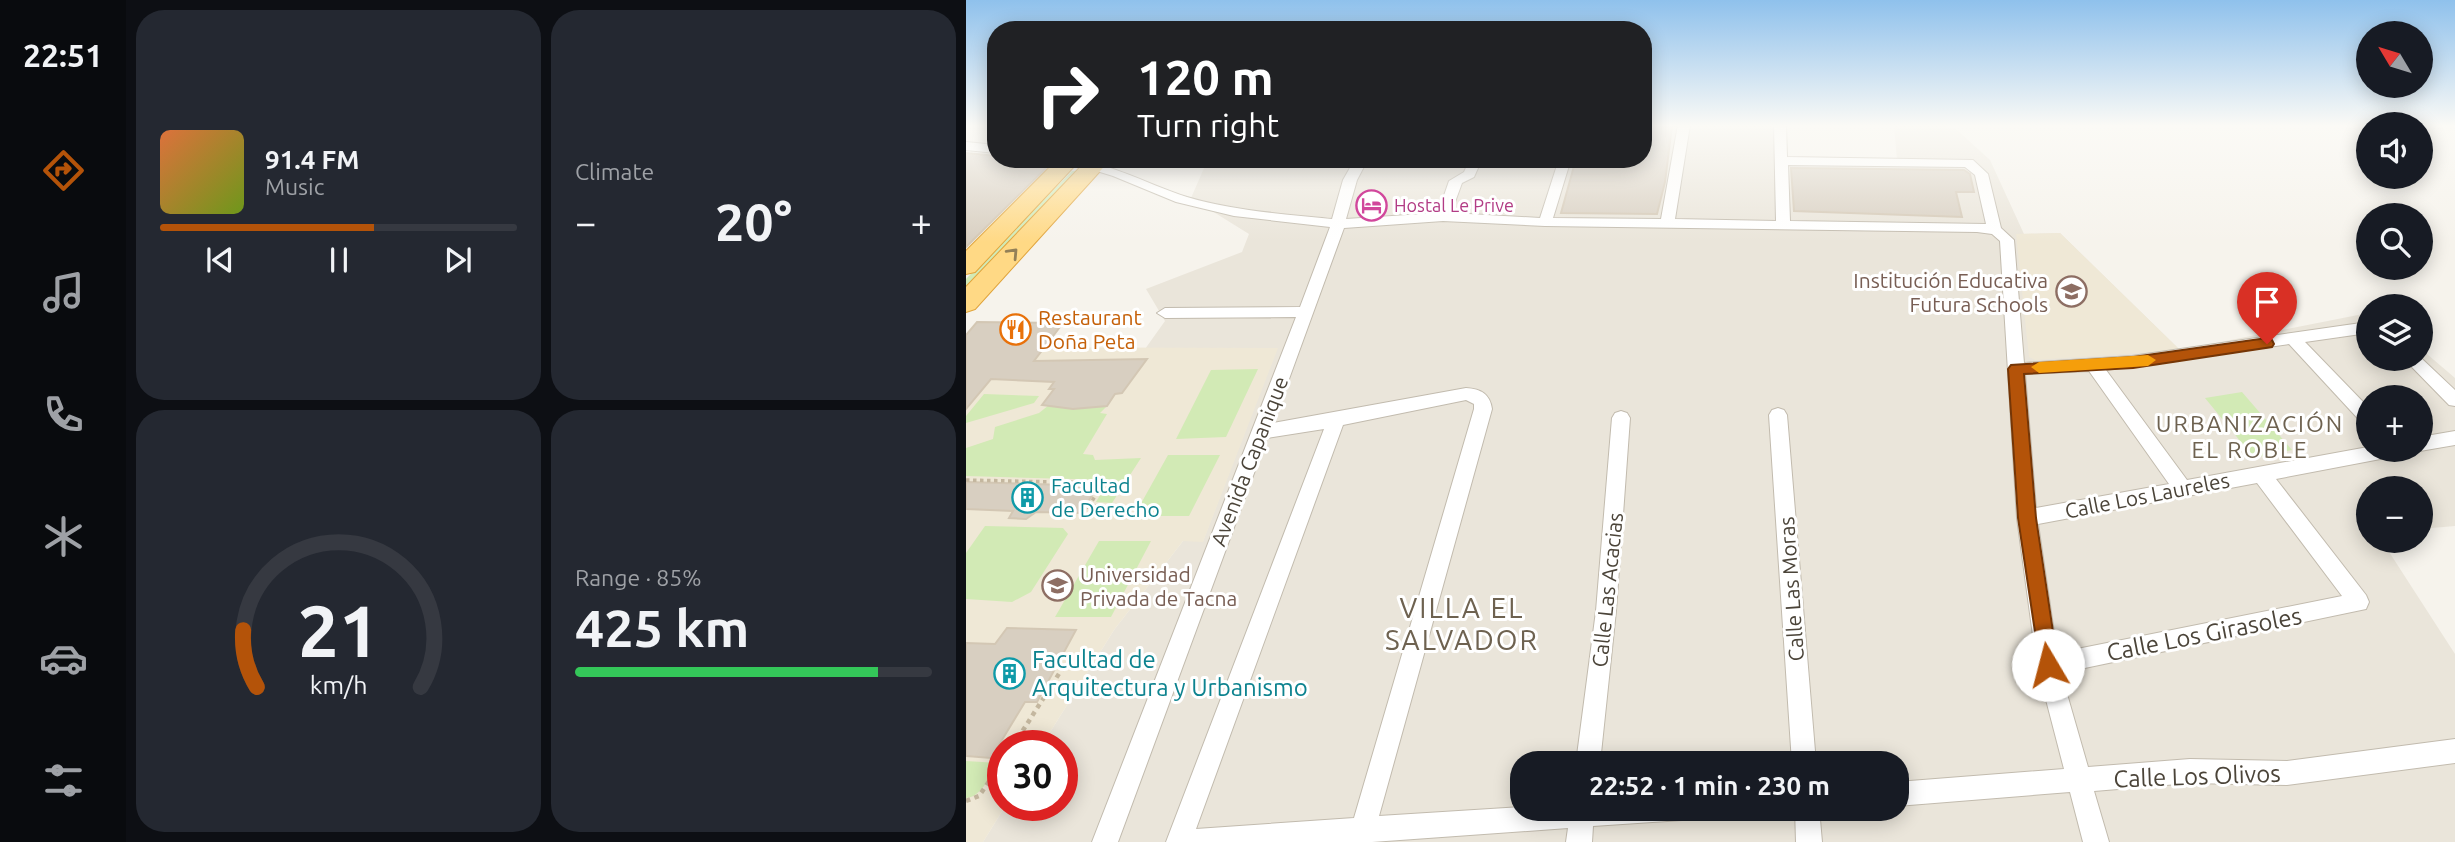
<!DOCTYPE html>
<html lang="en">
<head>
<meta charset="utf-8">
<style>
	:root { --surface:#171b24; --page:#242831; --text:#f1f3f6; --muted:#9ea1a6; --line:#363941; --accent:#b45309 }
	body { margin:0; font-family:Ubuntu,sans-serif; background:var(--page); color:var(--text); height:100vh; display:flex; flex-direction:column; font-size:26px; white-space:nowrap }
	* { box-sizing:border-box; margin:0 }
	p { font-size:23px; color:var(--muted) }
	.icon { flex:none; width:38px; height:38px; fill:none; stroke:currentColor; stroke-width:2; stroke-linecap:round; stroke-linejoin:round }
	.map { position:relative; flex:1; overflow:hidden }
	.details { display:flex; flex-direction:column; gap:10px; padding:10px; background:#0d0f14; width:840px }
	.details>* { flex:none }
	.hud { position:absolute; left:21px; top:21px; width:665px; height:147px; border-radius:28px; box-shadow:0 4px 18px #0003; background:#202124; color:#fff; overflow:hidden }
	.needle { width:46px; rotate:308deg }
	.buttons { position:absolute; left:1390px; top:21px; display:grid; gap:14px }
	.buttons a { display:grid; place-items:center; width:77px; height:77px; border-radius:50%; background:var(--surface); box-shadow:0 4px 18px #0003; font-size:35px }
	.speed { position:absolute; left:21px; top:730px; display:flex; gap:14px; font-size:35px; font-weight:700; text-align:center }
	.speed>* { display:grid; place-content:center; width:91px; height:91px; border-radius:50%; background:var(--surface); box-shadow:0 4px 18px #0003; line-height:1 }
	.speed .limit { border:10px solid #d22; background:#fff; color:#111 }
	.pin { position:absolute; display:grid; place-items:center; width:60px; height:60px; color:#fff; margin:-72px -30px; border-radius:50% 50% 50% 0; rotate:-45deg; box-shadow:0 0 7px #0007 }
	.pin .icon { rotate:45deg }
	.me { position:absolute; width:77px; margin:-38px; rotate:352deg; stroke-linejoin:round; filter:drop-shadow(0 0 5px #0008) }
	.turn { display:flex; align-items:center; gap:24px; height:147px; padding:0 35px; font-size:32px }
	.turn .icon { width:91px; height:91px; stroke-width:2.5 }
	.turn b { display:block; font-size:49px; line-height:60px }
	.big { font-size:52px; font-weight:600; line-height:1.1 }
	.details .card { flex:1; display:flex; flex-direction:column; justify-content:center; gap:10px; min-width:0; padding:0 24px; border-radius:28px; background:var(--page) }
	.details .dial { align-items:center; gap:0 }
	.dial svg { height:182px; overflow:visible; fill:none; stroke:var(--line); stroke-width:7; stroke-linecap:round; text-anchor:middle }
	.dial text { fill:var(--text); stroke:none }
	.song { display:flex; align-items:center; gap:21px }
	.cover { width:84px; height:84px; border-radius:10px; background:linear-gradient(135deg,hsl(20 70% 55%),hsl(80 70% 35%)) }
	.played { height:7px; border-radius:4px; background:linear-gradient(90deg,var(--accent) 60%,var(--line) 60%) }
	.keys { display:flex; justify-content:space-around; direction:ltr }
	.heat { display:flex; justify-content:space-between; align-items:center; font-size:38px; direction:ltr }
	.charge { height:10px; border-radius:5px; background:linear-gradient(90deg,#34c759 85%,var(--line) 0) }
	.details .tiles { flex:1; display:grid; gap:10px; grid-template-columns:repeat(2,1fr) }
	.trip { position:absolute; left:544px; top:751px; width:399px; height:70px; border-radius:28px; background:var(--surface); box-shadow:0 4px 18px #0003; font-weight:600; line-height:70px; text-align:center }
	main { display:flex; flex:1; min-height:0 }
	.tab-bar { display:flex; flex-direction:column; width:126px; justify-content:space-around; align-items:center; background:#090b0e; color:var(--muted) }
	.tab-bar .icon { width:49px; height:49px }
	.tab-bar .current { color:var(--accent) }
	.tab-bar b { font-size:32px; color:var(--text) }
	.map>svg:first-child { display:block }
	.residential { fill:#eae5da; fill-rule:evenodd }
	.education { fill:#efe8d6 }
	.green { fill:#d2eab5 }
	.building { fill:#d8cfc1; stroke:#d3c7b4; stroke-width:2 }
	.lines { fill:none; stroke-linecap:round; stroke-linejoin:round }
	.minor-casing { stroke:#c2bbae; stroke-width:2 }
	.trunk-casing { stroke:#e0a43c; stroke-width:2 }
	.path-far1 { stroke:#c4b79f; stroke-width:3.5; stroke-dasharray:3.5 3.5; stroke-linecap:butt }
	.path { stroke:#c4b79f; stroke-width:4.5; stroke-dasharray:4.5 4.5; stroke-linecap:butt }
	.minor { fill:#fff; fill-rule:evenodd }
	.trunk { fill:#ffd985; fill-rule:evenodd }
	.oneway { stroke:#938057 }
	.route { fill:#b45309; stroke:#753606; stroke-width:2 }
	.slow { fill:#f59e0b }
	.labels { text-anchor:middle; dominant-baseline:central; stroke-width:6; stroke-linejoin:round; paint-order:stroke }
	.far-hotel-label { font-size:18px; fill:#b23c85; stroke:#fff; text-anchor:start }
	.education-label { font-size:21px; fill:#785e54; stroke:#fff; text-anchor:end }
	.food-label { font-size:21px; fill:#c56008; stroke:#fff; text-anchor:start }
	.street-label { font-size:21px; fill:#4b4439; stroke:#fff }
	.culture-label { font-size:21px; fill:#0d838f; stroke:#fff; text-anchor:start }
	.neighbourhood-label { font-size:23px; letter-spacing:2px; fill:#6e6250; stroke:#fff }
	.near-street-label { font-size:24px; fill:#4b4439; stroke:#fff }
	.near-culture-label { font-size:24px; fill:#0d838f; stroke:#fff; text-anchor:start }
	.near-neighbourhood-label { font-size:28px; letter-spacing:2px; fill:#6e6250; stroke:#fff }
</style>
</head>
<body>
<main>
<nav class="tab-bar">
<b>22:51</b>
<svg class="icon current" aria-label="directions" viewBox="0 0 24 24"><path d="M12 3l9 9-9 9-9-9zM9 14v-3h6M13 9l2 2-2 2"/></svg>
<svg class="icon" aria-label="music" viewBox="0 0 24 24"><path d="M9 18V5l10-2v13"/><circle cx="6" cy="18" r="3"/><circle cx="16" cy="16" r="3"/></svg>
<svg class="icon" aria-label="phone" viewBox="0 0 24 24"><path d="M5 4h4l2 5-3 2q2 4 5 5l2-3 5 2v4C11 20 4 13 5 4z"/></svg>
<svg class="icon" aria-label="climate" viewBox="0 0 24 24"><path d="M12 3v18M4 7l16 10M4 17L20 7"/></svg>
<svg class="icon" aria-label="car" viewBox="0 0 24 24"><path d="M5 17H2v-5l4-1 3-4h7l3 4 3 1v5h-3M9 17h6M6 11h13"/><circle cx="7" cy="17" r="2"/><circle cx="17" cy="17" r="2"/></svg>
<svg class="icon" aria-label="filters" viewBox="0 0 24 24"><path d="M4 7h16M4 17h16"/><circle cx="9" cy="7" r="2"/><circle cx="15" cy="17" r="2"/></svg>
</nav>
<section class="details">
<div class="tiles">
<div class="card">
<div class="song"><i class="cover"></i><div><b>91.4 FM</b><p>Music</p></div></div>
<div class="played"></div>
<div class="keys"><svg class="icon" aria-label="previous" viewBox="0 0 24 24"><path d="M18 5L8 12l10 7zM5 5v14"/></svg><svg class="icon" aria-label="pause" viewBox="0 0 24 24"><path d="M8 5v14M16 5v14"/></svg><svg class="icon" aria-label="next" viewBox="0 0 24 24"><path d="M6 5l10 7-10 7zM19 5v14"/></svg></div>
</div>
<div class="card"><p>Climate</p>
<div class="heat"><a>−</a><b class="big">20°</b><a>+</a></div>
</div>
<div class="card dial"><svg viewBox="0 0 100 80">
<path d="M14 69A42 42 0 1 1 86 69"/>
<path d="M14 69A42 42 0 0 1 8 44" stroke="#b45309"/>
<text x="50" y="56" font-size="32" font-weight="700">21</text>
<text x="50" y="72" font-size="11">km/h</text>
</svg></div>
<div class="card"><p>Range · 85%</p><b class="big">425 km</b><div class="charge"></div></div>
</div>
</section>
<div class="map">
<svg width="1489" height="842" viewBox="0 0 1489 842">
	<rect width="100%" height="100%" fill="#f6f3ec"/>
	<path class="residential" d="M677 125H821L822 159 931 160 928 125H974L991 130 1024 160 1058 234 1094 233 1214 350 1402 313V359H1454V348L1489 378V526L1454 529V488H1402V541H1416L1489 654V842H17L40 805H96V746L76 745 148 630 217 541H237L311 348 179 349 199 321 180 289 276 252 283 234 225 198 242 159H677ZM1402 397H1454V450H1402ZM556 763H931V808H556Z"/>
	<path class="education" d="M1094 233 1214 350 1069 360 1063 357 1050 234Z
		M0 347 312 348 237 542 217 541 148 630 76 745 37 746V805H40L17 842H0Z"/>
	<path class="green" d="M106 171H113L0 295V279Z
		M292 369 260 437 210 439 245 370Z
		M1276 392 1326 450 1288 458 1239 398Z
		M18 394 73 396 68 403 0 423V416Z
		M83 405 141 406 134 413 141 414 117 454 127 455 129 460 175 458 146 503 130 502 143 480 0 476V448L27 439 29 427 73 413Z
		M202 455H254L223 516H168Z
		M19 526 97 528 102 534 65 592 46 602 0 599V553Z
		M133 541H185L145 617H89Z
		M0 761 32 763C24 775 16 797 0 798Z"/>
	<path class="building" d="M677 125 706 126 699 182 691 214 595 213 610 159H677Z
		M0 153 30 156V159H75L80 168 0 247Z
		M825 168 998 170 1004 174 1008 192H990L996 217 828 211Z
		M11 322 97 323 68 361 181 359 156 393 149 394 141 406 107 409 76 405 88 389H83L88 382 25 379 0 409V335Z
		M0 482 132 486 115 513 70 512 60 519 43 518 47 511 0 509Z
		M41 628 110 630 71 702H59L25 758 0 756V643L29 644Z"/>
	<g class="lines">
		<defs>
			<path id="minor" d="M712 125H724L709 219 810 221 808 125H820L821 157 1007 160 1022 174 1035 228 1048 240 1058 363 1166 356 1402 322V333L1339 342 1402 407V425L1396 423 1323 344 1140 370 1221 480 1402 447V450H1434L1431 455 1425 457 1310 479 1400 595 1403 602 1400 609 1095 673 1122 767 1224 759 1321 761 1489 739V763L1321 785 1224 783 1128 791 1143 842H1117L1104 792 931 806V782L1098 769 1071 665 1051 518 1034 241 1026 234 1011 232 579 226 477 221 378 228 307 423 500 388C515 389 524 394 526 409L413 816 556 807 728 808 725 817 716 820 627 826 626 842H600L602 828 406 842H200L358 429 301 438 152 842H126L330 317 199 318 191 313 199 308 334 307 364 227 268 216 210 202 147 176 92 159C140 159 177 183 221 197 268 211 318 214 366 219L377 180 389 159H402L391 180 380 219 472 213 483 181 498 172 504 159H516L508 177 496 183 485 213 574 218 593 159H605L587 218 695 219ZM822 165 999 167 1009 175 1020 224 824 221ZM1123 371 1203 484 1070 508 1059 374ZM500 400 508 404V409L388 818 230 829 377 425ZM1291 483 1376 596 1091 653 1072 524Z
				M0 142 30 145V153L0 150Z
				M1454 357 1489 390V406L1483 405 1438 359Z
				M812 408 818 410 821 415 850 763H826L803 415 806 410Z
				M655 411 661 413 664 418 650 611 634 763H610L630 611 646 418 649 413Z
				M1489 431V445L1454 451 1450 450H1454V437Z
				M829 808H853L856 842H830Z"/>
			<path id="trunk" d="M92 159H115L9 272 0 274V251Z
				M122 159H145L9 309 0 312V287Z"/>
		</defs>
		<use href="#minor" class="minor-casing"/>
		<use href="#trunk" class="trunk-casing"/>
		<path class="path-far1" d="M0 480 137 483 123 506 154 507
			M115 512 123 506"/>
		<path class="path" d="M47 746 96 669
			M0 801 13 796 37 761"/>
		<use href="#minor" class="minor"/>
		<use href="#trunk" class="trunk"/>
	</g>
	<defs><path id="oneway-chevron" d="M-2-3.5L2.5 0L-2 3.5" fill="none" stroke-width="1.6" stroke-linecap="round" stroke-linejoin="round" transform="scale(1.75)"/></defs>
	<use class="oneway" href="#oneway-chevron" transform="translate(47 253) rotate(-47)"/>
	<linearGradient id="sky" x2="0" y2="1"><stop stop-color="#8fc1ec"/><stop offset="0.52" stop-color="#fbfaf6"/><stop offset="1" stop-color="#fbfaf6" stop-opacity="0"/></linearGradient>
	<rect width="1489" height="242" fill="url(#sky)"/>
	<path class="route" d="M1301 338 1306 340 1308 344 1306 347 1167 368 1058 374 1070 518 1092 665 1089 672 1082 675 1075 672 1052 518 1042 369 1045 365 1167 357Z"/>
	<path class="slow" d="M1182 355 1190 360 1182 366 1073 373 1065 367 1073 362Z"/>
	<defs>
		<symbol id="hotel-ring" viewBox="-11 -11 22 22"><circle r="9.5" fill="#fff" stroke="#d1479c" stroke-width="1.5"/><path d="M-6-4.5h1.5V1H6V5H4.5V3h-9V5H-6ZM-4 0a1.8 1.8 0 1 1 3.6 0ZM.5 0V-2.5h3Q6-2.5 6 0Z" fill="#d1479c"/></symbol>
		<symbol id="school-ring" viewBox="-11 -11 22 22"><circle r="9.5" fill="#fff" stroke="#8d6e63" stroke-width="1.5"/><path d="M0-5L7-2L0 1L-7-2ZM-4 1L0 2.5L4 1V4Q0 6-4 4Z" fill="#8d6e63"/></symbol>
		<symbol id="restaurant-ring" viewBox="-11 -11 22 22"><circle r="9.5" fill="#fff" stroke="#e8710a" stroke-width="1.5"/><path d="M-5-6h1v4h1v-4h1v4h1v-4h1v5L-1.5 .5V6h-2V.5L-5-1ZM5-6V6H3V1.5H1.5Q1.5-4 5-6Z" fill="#e8710a"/></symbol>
		<symbol id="building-ring" viewBox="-11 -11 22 22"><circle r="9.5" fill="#fff" stroke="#0f9aa8" stroke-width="1.5"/><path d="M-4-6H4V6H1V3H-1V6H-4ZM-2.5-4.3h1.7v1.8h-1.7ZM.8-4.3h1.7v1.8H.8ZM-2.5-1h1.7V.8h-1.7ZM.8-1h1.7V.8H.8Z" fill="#0f9aa8"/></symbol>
		<symbol id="university-ring" viewBox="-11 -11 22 22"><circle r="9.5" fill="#fff" stroke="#8d6e63" stroke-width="1.5"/><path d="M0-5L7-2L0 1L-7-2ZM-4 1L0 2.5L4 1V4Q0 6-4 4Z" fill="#8d6e63"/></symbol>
	</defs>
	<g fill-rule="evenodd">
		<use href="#hotel-ring" x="388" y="188" width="35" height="35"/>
		<use href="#school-ring" x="1088" y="274" width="35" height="35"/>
		<use href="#restaurant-ring" x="32" y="312" width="35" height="35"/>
		<use href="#building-ring" x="44" y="480" width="35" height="35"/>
		<use href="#university-ring" x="74" y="568" width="35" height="35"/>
		<use href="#building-ring" x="26" y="656" width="35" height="35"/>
	</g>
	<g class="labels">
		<g class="far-hotel-label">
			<text x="428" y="205">Hostal Le Prive</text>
		</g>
		<g class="education-label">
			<text x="1082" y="280">Institución Educativa<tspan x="1082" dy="24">Futura Schools</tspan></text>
			<text x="114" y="574" text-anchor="start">Universidad<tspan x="114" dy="24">Privada de Tacna</tspan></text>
		</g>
		<g class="food-label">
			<text x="72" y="317">Restaurant<tspan x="72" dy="24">Doña Peta</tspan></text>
		</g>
		<g class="street-label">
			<text transform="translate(283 461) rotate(-69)">Avenida Capanique</text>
			<text transform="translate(1181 495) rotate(-11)">Calle Los Laureles</text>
			<text transform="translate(825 589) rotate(-94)">Calle Las Moras</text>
			<text transform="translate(641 590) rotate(-84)">Calle Las Acacias</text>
		</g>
		<g class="culture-label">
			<text x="85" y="485">Facultad<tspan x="85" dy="24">de Derecho</tspan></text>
		</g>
		<g class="neighbourhood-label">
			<text x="1284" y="423">URBANIZACIÓN<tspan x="1284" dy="26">EL ROBLE</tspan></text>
		</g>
		<g class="near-street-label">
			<text transform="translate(1238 634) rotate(-11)">Calle Los Girasoles</text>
			<text transform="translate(1231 776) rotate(-2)">Calle Los Olivos</text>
		</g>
		<g class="near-culture-label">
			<text x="66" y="659">Facultad de<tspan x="66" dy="28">Arquitectura y Urbanismo</tspan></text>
		</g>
		<g class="near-neighbourhood-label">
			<text x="496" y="607">VILLA EL<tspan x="496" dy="32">SALVADOR</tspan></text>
		</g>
	</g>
</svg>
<div class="buttons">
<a><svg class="needle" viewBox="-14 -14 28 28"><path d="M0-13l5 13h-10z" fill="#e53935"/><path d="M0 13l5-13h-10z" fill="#9ea1a6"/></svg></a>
<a><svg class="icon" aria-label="sound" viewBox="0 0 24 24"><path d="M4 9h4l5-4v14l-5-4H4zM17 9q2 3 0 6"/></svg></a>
<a><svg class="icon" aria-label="search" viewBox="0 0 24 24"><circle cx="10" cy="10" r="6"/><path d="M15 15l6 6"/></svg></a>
<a><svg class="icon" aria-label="layers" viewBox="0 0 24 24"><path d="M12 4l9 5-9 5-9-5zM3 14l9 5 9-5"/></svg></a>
<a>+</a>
<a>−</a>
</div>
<div class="speed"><div class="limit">30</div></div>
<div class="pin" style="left:1301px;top:344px;background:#d93025"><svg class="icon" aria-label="arrive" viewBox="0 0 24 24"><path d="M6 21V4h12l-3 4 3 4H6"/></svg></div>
<svg class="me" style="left:1082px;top:665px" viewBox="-20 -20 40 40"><circle r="19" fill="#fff"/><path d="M0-13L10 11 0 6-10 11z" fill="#b45309"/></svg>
<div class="trip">22:52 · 1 min · 230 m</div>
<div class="hud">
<div class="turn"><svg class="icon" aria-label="right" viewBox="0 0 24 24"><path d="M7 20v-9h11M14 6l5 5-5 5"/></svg><div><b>120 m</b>Turn right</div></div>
</div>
</div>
</main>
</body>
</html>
